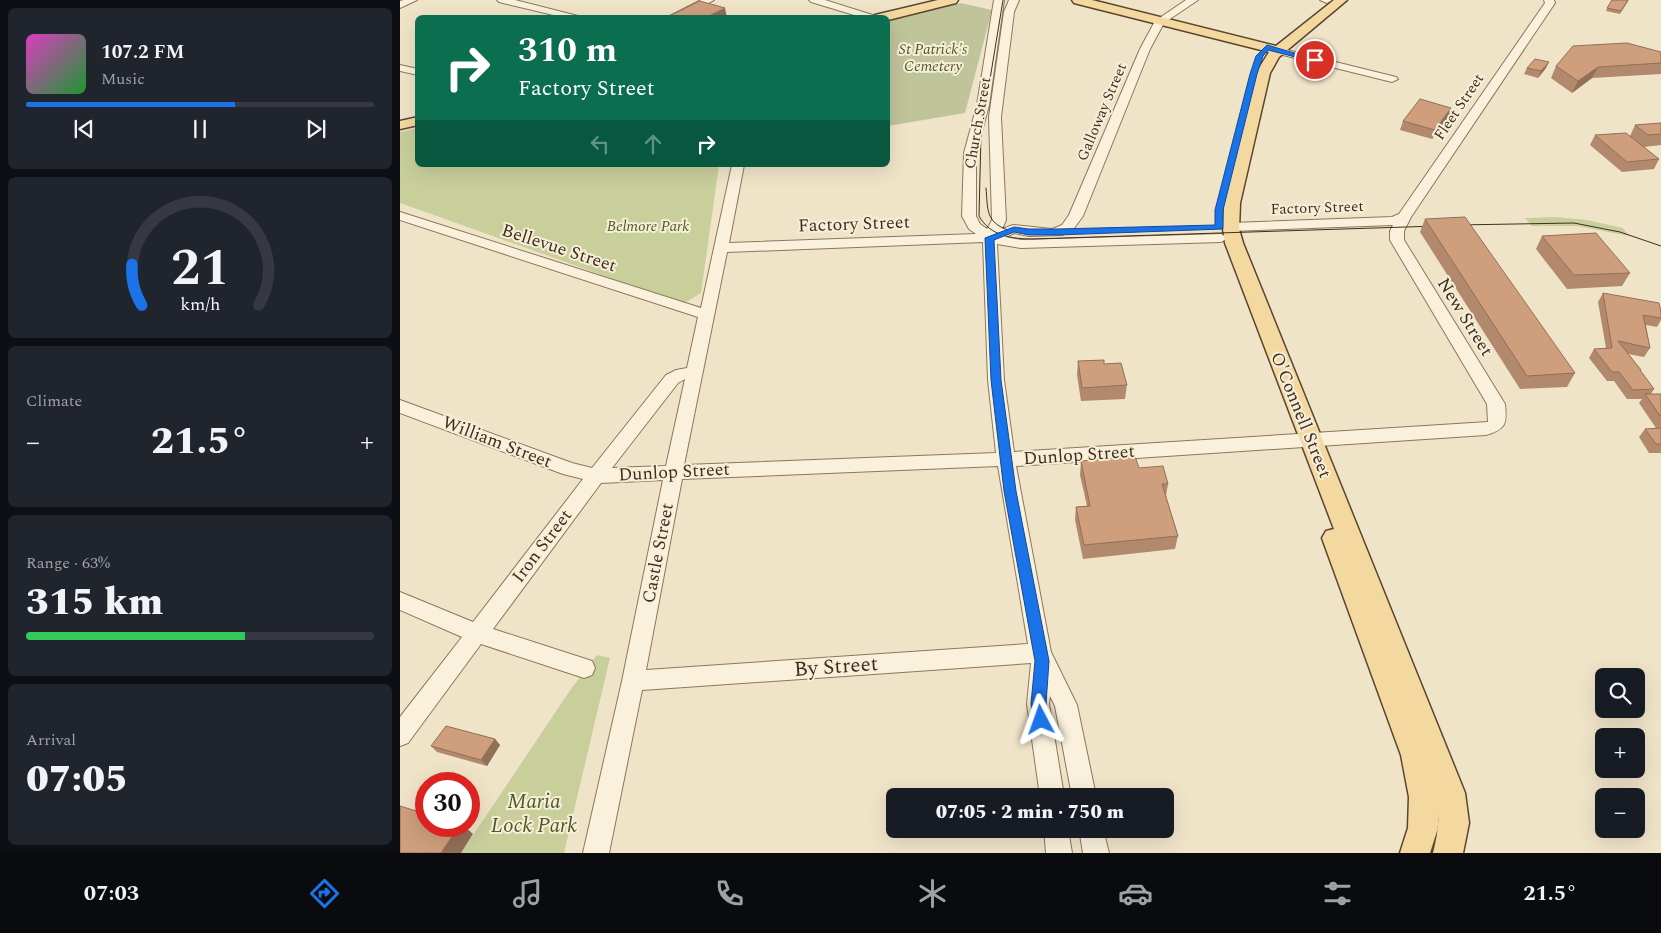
<!DOCTYPE html>
<html lang="en">
<head>
<meta charset="utf-8">
<style>
	:root { --surface:#171b24; --page:#20242c; --text:#f1f3f6; --muted:#9ea1a6; --line:#363941; --accent:#1a73e8 }
	body { margin:0; font-family:Spectral,serif; background:var(--page); color:var(--text); height:100vh; display:flex; flex-direction:column; font-size:19px; white-space:nowrap }
	* { box-sizing:border-box; margin:0 }
	p { font-size:16px; color:var(--muted) }
	.icon { flex:none; width:28px; height:28px; fill:none; stroke:currentColor; stroke-width:2; stroke-linecap:round; stroke-linejoin:round }
	.map { position:relative; flex:1; overflow:hidden }
	.panel { display:flex; flex-direction:column; gap:8px; padding:8px; background:#0d0f14; width:400px }
	.panel>* { flex:none }
	.top-card { position:absolute; left:15px; top:15px; width:475px; height:152px; border-radius:8px; box-shadow:0 5px 20px #0002; background:#0b6e4f; color:#fff; overflow:hidden }
	.buttons { position:absolute; left:1195px; top:668px; display:grid; gap:10px }
	.buttons a { display:grid; place-items:center; width:50px; height:50px; border-radius:8px; background:var(--surface); box-shadow:0 5px 20px #0002; font-size:25px }
	.speed { position:absolute; left:15px; top:772px; display:flex; gap:10px; font-size:25px; font-weight:700; text-align:center }
	.speed>* { display:grid; place-content:center; width:65px; height:65px; border-radius:50%; background:var(--surface); box-shadow:0 5px 20px #0002; line-height:1 }
	.speed .limit { border:8px solid #d22; background:#fff; color:#111 }
	.pin { position:absolute; display:grid; place-items:center; width:42px; height:42px; color:#fff; margin:-21px; border:2px solid #fff; border-radius:50%; box-shadow:0 1px 5px #0007 }
	.me { position:absolute; width:55px; margin:-28px; rotate:356deg; stroke-linejoin:round; filter:drop-shadow(0 0 4px #0008) }
	.turn { display:flex; align-items:center; gap:18px; height:105px; padding:0 20px; font-size:22px }
	.turn .icon { width:65px; height:65px; stroke-width:2.5 }
	.turn b { display:block; font-size:35px; line-height:42px }
	.lanes { display:flex; align-items:center; height:48px; padding:0 20px; background:#0003; justify-content:center; gap:25px; direction:ltr }
	.lanes .off { opacity:.35 }
	.big { font-size:38px; font-weight:800; line-height:1.1 }
	.panel .widget { flex:1; display:flex; flex-direction:column; justify-content:center; gap:8px; min-width:0; padding:0 18px; border-radius:8px; background:var(--page) }
	.panel .dial { align-items:center; gap:0 }
	.dial svg { height:130px; overflow:visible; fill:none; stroke:var(--line); stroke-width:7; stroke-linecap:round; text-anchor:middle }
	.dial text { fill:var(--text); stroke:none }
	.song { display:flex; align-items:center; gap:15px }
	.cover { width:60px; height:60px; border-radius:8px; background:linear-gradient(135deg,hsl(310 70% 55%),hsl(130 70% 35%)) }
	.played { height:5px; border-radius:2px; background:linear-gradient(90deg,var(--accent) 60%,var(--line) 60%) }
	.keys { display:flex; justify-content:space-around; direction:ltr }
	.heat { display:flex; justify-content:space-between; align-items:center; font-size:28px; direction:ltr }
	.charge { height:8px; border-radius:4px; background:linear-gradient(90deg,#34c759 63%,var(--line) 0) }
	.trip { position:absolute; left:486px; top:788px; width:288px; height:50px; border-radius:8px; background:var(--surface); box-shadow:0 5px 20px #0002; font-weight:800; line-height:50px; text-align:center }
	.tabs { display:flex; height:80px; justify-content:space-around; align-items:center; background:#090b0e; color:var(--muted) }
	.tabs .icon { width:35px; height:35px }
	.tabs .selected { color:var(--accent) }
	.tabs b { font-size:22px; color:var(--text) }
	main { display:flex; flex:1; min-height:0 }
	.map>svg:first-child { display:block }
	.green { fill:#c9cf9b }
	.cemetery { fill:#bfc49a }
	.lines { fill:none; stroke-linecap:round; stroke-linejoin:round }
	.minor-casing { stroke:#8d765c; stroke-width:2 }
	.major-casing { stroke:#5b4430; stroke-width:3 }
	.minor { fill:#faf1dc; fill-rule:evenodd }
	.major { fill:#f3d9a0; fill-rule:evenodd }
	.tram { stroke:#3d2e20; stroke-width:1 }
	.wall { fill:#b2896c }
	.shaded-wall { fill:#916f58 }
	.building { fill:#cf9f7d; stroke:#916f58 }
	.route { fill:#1a73e8; stroke:#114b97 }
	.labels { text-anchor:middle; dominant-baseline:central; stroke-width:4; stroke-linejoin:round; paint-order:stroke }
	.far-park-label { font-size:15px; font-style:italic; fill:#4d5a26; stroke:#f7eed8 }
	.far-street-label { font-size:15px; fill:#3d2e20; stroke:#f7eed8 }
	.street-label { font-size:18px; fill:#3d2e20; stroke:#f7eed8 }
	.near-street-label { font-size:21px; fill:#3d2e20; stroke:#f7eed8 }
	.near-park-label { font-size:21px; font-style:italic; fill:#4d5a26; stroke:#f7eed8 }
</style>
</head>
<body>
<main>
<section class="panel">
<div class="widget">
<div class="song"><i class="cover"></i><div><b>107.2 FM</b><p>Music</p></div></div>
<div class="played"></div>
<div class="keys"><svg class="icon" aria-label="previous" viewBox="0 0 24 24"><path d="M18 5L8 12l10 7zM5 5v14"/></svg><svg class="icon" aria-label="pause" viewBox="0 0 24 24"><path d="M8 5v14M16 5v14"/></svg><svg class="icon" aria-label="next" viewBox="0 0 24 24"><path d="M6 5l10 7-10 7zM19 5v14"/></svg></div>
</div>
<div class="widget dial"><svg viewBox="0 0 100 80">
<path d="M14 69A42 42 0 1 1 86 69"/>
<path d="M14 69A42 42 0 0 1 8 44" stroke="#1a73e8"/>
<text x="50" y="56" font-size="32" font-weight="700">21</text>
<text x="50" y="72" font-size="11">km/h</text>
</svg></div>
<div class="widget"><p>Climate</p>
<div class="heat"><a>−</a><b class="big">21.5°</b><a>+</a></div>
</div>
<div class="widget"><p>Range · 63%</p><b class="big">315 km</b><div class="charge"></div></div>
<div class="widget"><p>Arrival</p><b class="big">07:05</b></div>
</section>
<div class="map">
<svg width="1261" height="853" viewBox="0 0 1261 853">
	<rect width="100%" height="100%" fill="#f0e4c8"/>
	<path class="green" d="M17 128 18 165H319L301 293 283 304 0 203V132Z
		M1156 217 1187 220 1223 228 1229 236 1177 226H1132L1125 218Z
		M197 655 210 658 164 853H61L171 689Z"/>
	<path class="cemetery" d="M561 3 592 10 565 113 488 126V21Z"/>
	<g class="lines">
		<defs>
			<path id="minor" d="M4 0H17L0 8V1Z
				M97 0H115L186 18H166L99 2Z
				M301 0H314L280 18H266Z
				M409 0H425L482 18H464L411 2Z
				M594 0H604L589 105 576 153V216L580 224 587 229 592 220 589 117 604 12 609 0H619L614 12 601 117 606 220 602 229 613 225 652 229 662 225 669 215 740 49 755 21 786 0H798L764 23 750 49 683 216 672 231 662 235 629 236 614 233 606 237 621 240 821 234 828 238 821 242 621 248 597 244 604 380 614 452 1088 422 1087 404 990 240V231L993 225 831 231 824 227 831 223 992 217 999 214 1145 3 1144 0H1154L1155 3 1011 217 1004 231V240L1105 404C1107 424 1106 429 1086 435L616 466 651 652 677 705 696 796H672L655 706 650 696 649 704 664 796H640L627 704 631 663 242 690 209 853H183L222 681 263 480 201 483 93 629 192 661 195 668 192 675 184 678 81 644 8 743 0 746V717L62 637 0 610V592L73 622 183 479 163 474 0 413V400L172 463 192 468 266 375 276 370 287 368 298 317 0 220V212L301 308 332 165H344L329 243 576 234 569 229 562 216 564 153 577 105ZM583 242 588 380 596 453 284 465 327 252ZM285 379 266 466 212 468 278 383ZM598 466 628 644 246 670 282 479Z
				M920 0H932L927 3Z
				M879 48 996 77 998 79 992 82 875 53 874 51Z
				M0 65 18 69V75L0 71Z
				M644 829H668L672 853H646Z
				M679 829H703L709 853H683Z"/>
			<path id="major" d="M538 0H558L556 3 488 20V18H473L475 15Z
				M672 0H692L876 46 934 0H947L879 57 870 73 840 203 839 229 843 243 1065 793 1069 823 1063 853H1033C1036 840 1039 828 1038 815V828L1030 853H1000L1008 828 1009 797 1001 755 922 538 926 531 934 529 825 243 823 229 824 203 856 73 869 52 674 3Z
				M18 117V125L0 129V121Z"/>
		</defs>
		<use href="#minor" class="minor-casing"/>
		<use href="#major" class="major-casing"/>
		<use href="#minor" class="minor"/>
		<use href="#major" class="major"/>
		<path class="tram" d="M603 0 581 134 579 216C590 236 612 239 633 239L1037 226
			M586 188C588 209 585 222 608 230
			M1057 225 1174 223 1220 232 1261 246"/>
	</g>
	<path class="wall" d="M1229 0 1220 14 1206 11 1207 8Z
		M1261 52V74L1192 78 1172 93 1151 78 1156 66Z
		M1127 68H1146L1138 78 1124 74Z
		M1051 108 1048 117 1032 139 1000 130 1003 121Z
		M1261 123V145L1244 147 1259 159 1254 169 1222 172 1190 145 1195 135 1230 136 1235 125Z
		M1025 219 1175 373 1167 387 1120 389 1020 232Z
		M1142 236 1230 273 1222 286 1167 289 1136 249Z
		M1203 293 1261 312V320L1257 327 1246 325 1250 348 1244 357 1228 354 1241 370 1240 371 1254 389 1251 394H1261V453H1249L1239 437 1245 429 1256 428 1239 403 1242 399H1227L1214 381H1207L1189 358 1194 349 1206 348 1198 302Z
		M678 361 727 385 725 399 681 401 677 375Z
		M681 461 739 468 768 484 766 496 778 536 775 549 683 559 675 520 676 507 687 506 680 475Z
		M95 739 100 745 87 766 37 752 31 746Z"/>
	<path class="shaded-wall" d="M325 8 327 18H310L309 16Z
		M1149 62 1146 68 1138 78 1141 71Z
		M1198 67 1192 78 1172 93 1178 81Z
		M1051 108 1048 117 1032 139 1035 130Z
		M95 739 100 745 87 766 81 760Z
		M59 826H64L73 834 61 853H41Z"/>
	<path class="building" d="M1212 0H1228L1221 11 1207 8Z
		M300 1 325 8 309 16 314 18H265Z
		M1227 43 1261 52V63L1198 67 1178 81 1156 66 1173 46Z
		M1135 59 1149 62 1141 71 1127 68Z
		M1020 99 1051 108 1035 130 1003 121Z
		M1261 123V134L1248 135 1235 125Z
		M1226 133 1259 159 1227 162 1195 135Z
		M1065 217 1175 373 1127 376 1025 219Z
		M1196 233 1230 273 1174 275 1142 236Z
		M1203 293 1259 303 1261 312V318L1243 315 1250 348 1218 341 1241 370H1240L1254 389 1233 390 1219 372H1212L1194 349 1212 348Z
		M704 360V364L721 363 727 385 682 388 678 361Z
		M1245 394H1261V417Z
		M1261 428V444H1256L1245 429Z
		M735 456 739 468 763 466 768 484H762L778 536 684 545 676 507 690 506 681 461Z
		M46 726 95 739 81 760 31 746Z
		M0 806 26 814V826H59L41 853H0Z"/>
	<path class="route" d="M867 45 918 60 915 62 868 50 863 56 857 74 823 210V229L657 235H629L614 232 594 240 601 380 616 491 649 661 646 704 648 720 646 725 641 727 636 725 631 704 635 661 604 491 591 380 585 238 614 227 629 229H657L815 225V210L850 74 856 56Z"/>
	<g class="labels">
		<g class="far-park-label">
			<text x="533" y="49">St Patrick's<tspan x="533" dy="17">Cemetery</tspan></text>
			<text x="248" y="226">Belmore Park</text>
		</g>
		<g class="far-street-label">
			<text transform="translate(1059 107) rotate(-56)">Fleet Street</text>
			<text transform="translate(702 112) rotate(-67)">Galloway Street</text>
			<text transform="translate(578 123) rotate(-80)">Church Street</text>
			<text transform="translate(917 208) rotate(-2)">Factory Street</text>
		</g>
		<g class="street-label">
			<text transform="translate(454 224) rotate(-2)">Factory Street</text>
			<text transform="translate(159 248) rotate(18)">Bellevue Street</text>
			<text transform="translate(1065 317) rotate(58)">New Street</text>
			<text transform="translate(901 415) rotate(68)">O'Connell Street</text>
			<text transform="translate(97 442) rotate(21)">William Street</text>
			<text transform="translate(679 455) rotate(-4)">Dunlop Street</text>
			<text transform="translate(274 472) rotate(-3)">Dunlop Street</text>
			<text transform="translate(142 546) rotate(-53)">Iron Street</text>
			<text transform="translate(258 553) rotate(-79)">Castle Street</text>
		</g>
		<g class="near-street-label">
			<text transform="translate(436 667) rotate(-4)">By Street</text>
		</g>
		<g class="near-park-label">
			<text x="134" y="802">Maria<tspan x="134" dy="24">Lock Park</tspan></text>
		</g>
	</g>
</svg>
<div class="buttons">
<a><svg class="icon" aria-label="search" viewBox="0 0 24 24"><circle cx="10" cy="10" r="6"/><path d="M15 15l6 6"/></svg></a>
<a>+</a>
<a>−</a>
</div>
<div class="speed"><div class="limit">30</div></div>
<div class="pin" style="left:915px;top:60px;background:#d93025"><svg class="icon" aria-label="arrive" viewBox="0 0 24 24"><path d="M6 21V4h12l-3 4 3 4H6"/></svg></div>
<svg class="me" style="left:641px;top:720px" viewBox="-20 -20 40 40"><path d="M0-17L14 15 0 8-14 15z" fill="#1a73e8" stroke="#fff" stroke-width="4"/></svg>
<div class="trip">07:05 · 2 min · 750 m</div>
<div class="top-card">
<div class="turn"><svg class="icon" aria-label="right" viewBox="0 0 24 24"><path d="M7 20v-9h11M14 6l5 5-5 5"/></svg><div><b>310 m</b>Factory Street</div></div>
<div class="lanes"><svg class="icon off" aria-label="left" viewBox="0 0 24 24"><path d="M17 20v-9H6M10 6l-5 5 5 5"/></svg><svg class="icon off" aria-label="ahead" viewBox="0 0 24 24"><path d="M12 20V5M6 11l6-6 6 6"/></svg><svg class="icon" aria-label="right" viewBox="0 0 24 24"><path d="M7 20v-9h11M14 6l5 5-5 5"/></svg></div>
</div>
</div>
</main>
<nav class="tabs">
<b>07:03</b>
<svg class="icon selected" aria-label="directions" viewBox="0 0 24 24"><path d="M12 3l9 9-9 9-9-9zM9 14v-3h6M13 9l2 2-2 2"/></svg>
<svg class="icon" aria-label="music" viewBox="0 0 24 24"><path d="M9 18V5l10-2v13"/><circle cx="6" cy="18" r="3"/><circle cx="16" cy="16" r="3"/></svg>
<svg class="icon" aria-label="phone" viewBox="0 0 24 24"><path d="M5 4h4l2 5-3 2q2 4 5 5l2-3 5 2v4C11 20 4 13 5 4z"/></svg>
<svg class="icon" aria-label="climate" viewBox="0 0 24 24"><path d="M12 3v18M4 7l16 10M4 17L20 7"/></svg>
<svg class="icon" aria-label="car" viewBox="0 0 24 24"><path d="M5 17H2v-5l4-1 3-4h7l3 4 3 1v5h-3M9 17h6M6 11h13"/><circle cx="7" cy="17" r="2"/><circle cx="17" cy="17" r="2"/></svg>
<svg class="icon" aria-label="filters" viewBox="0 0 24 24"><path d="M4 7h16M4 17h16"/><circle cx="9" cy="7" r="2"/><circle cx="15" cy="17" r="2"/></svg>
<b>21.5°</b>
</nav>
</body>
</html>
